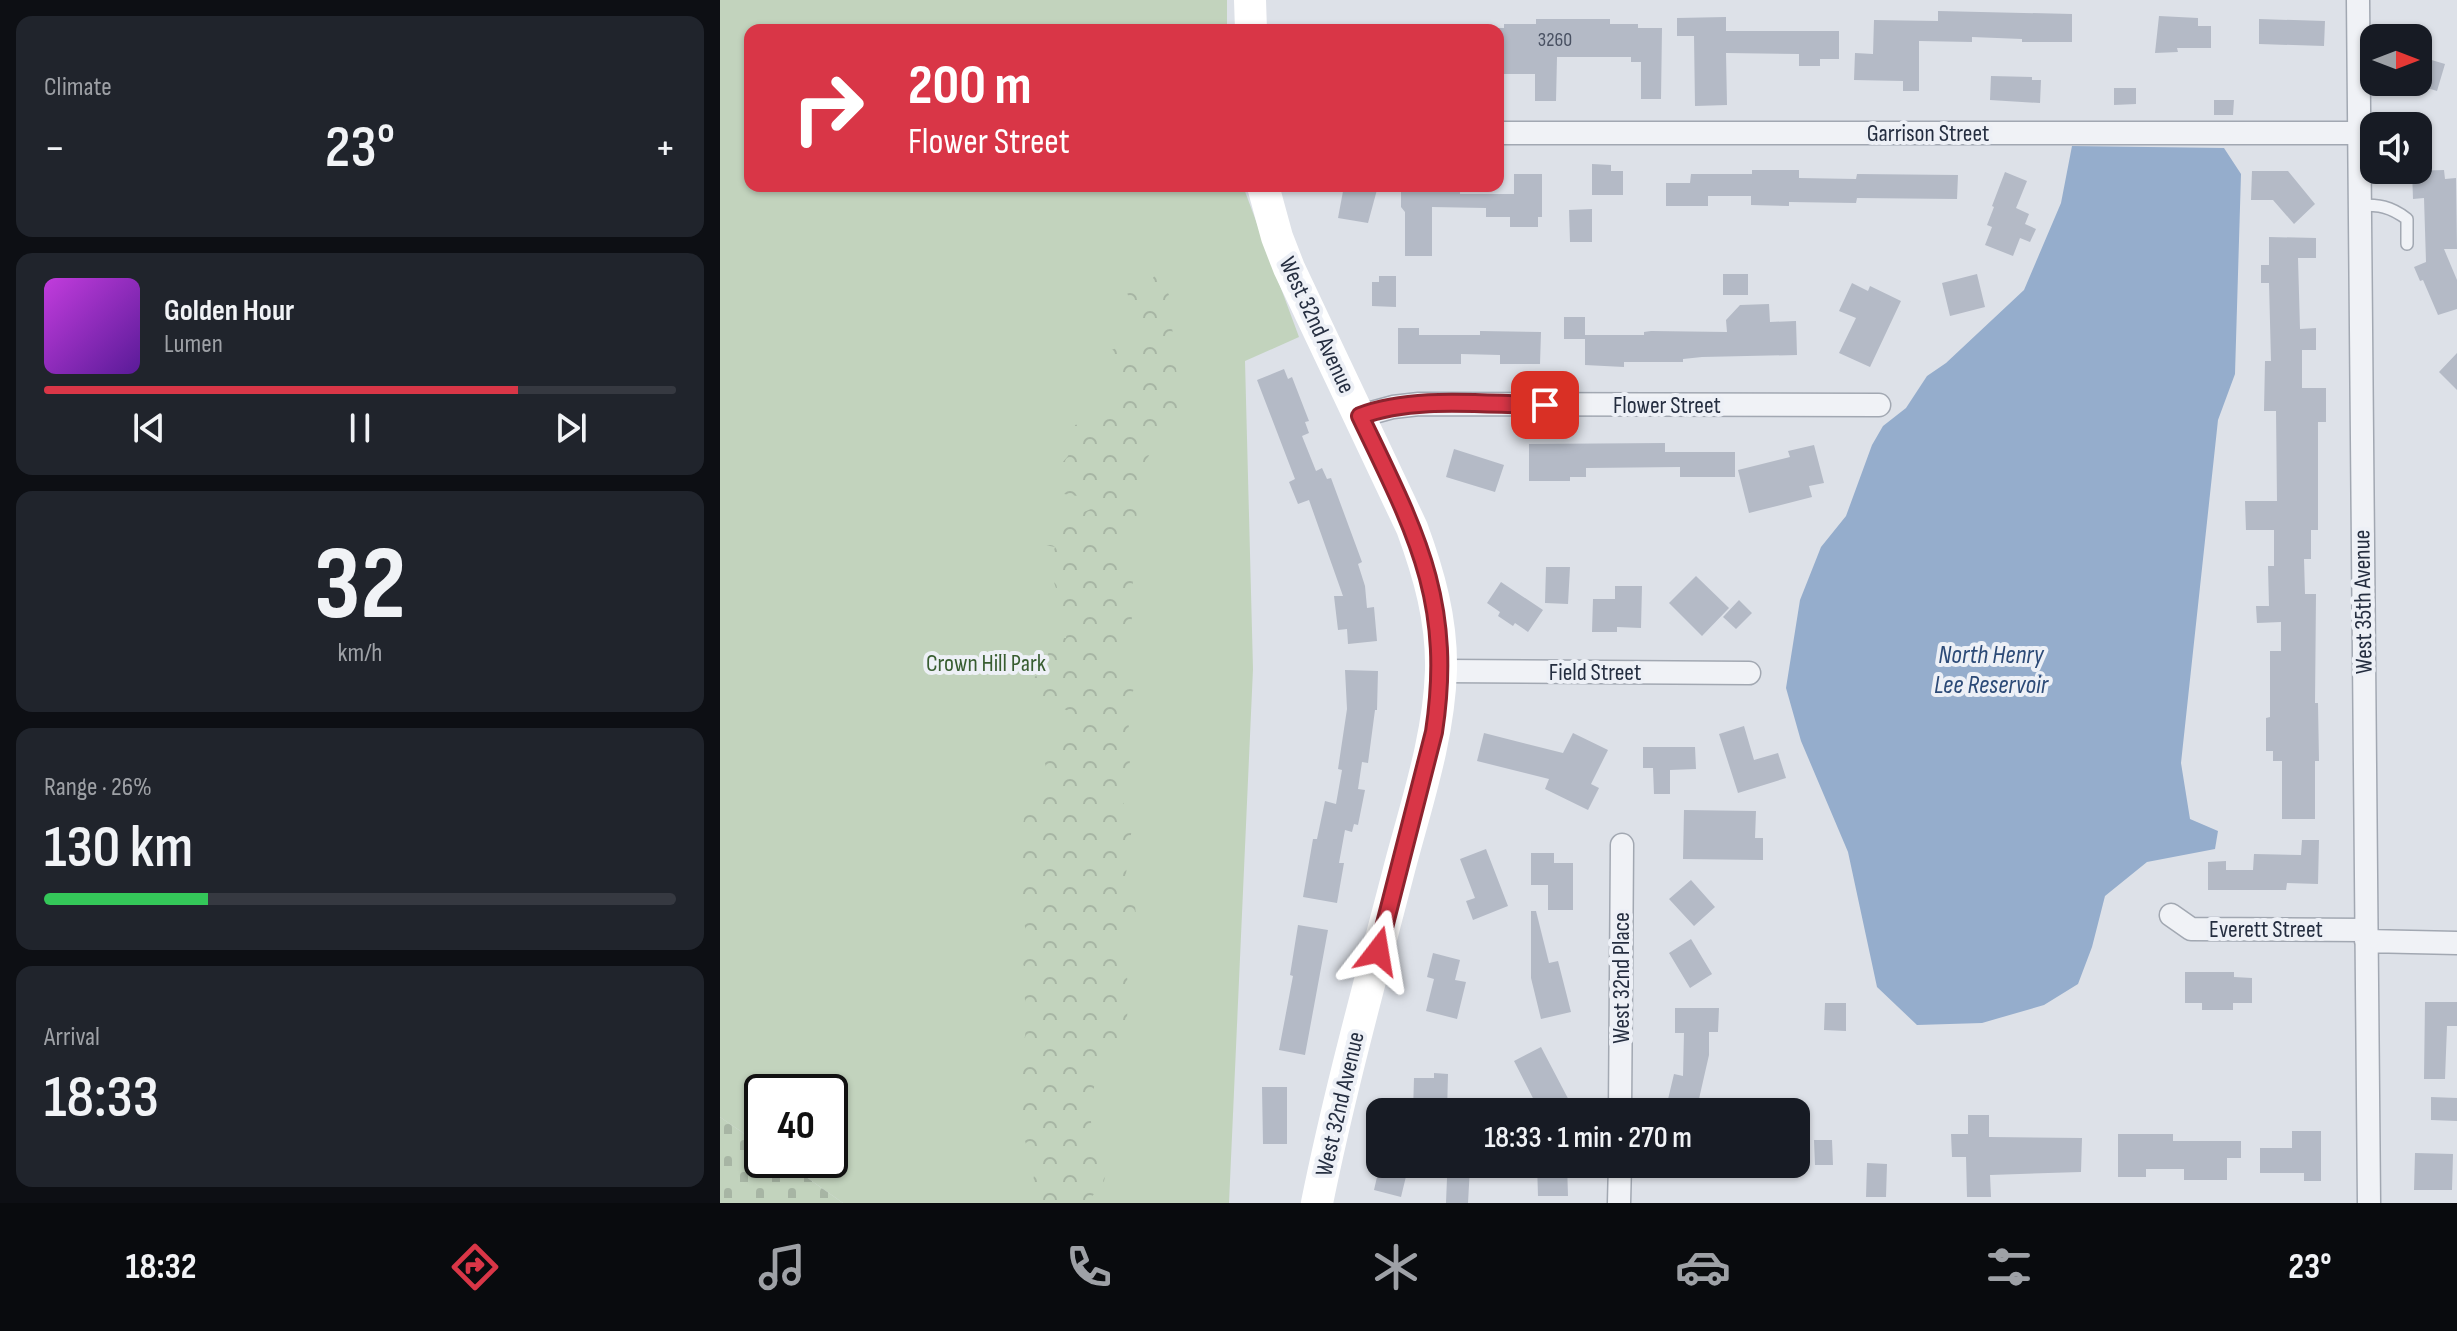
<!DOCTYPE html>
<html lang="en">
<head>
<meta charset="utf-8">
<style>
	:root { --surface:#171b24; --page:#20242c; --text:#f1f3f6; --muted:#9ea1a6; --line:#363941; --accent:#d93647 }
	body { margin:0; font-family:"Sofia Sans Condensed",sans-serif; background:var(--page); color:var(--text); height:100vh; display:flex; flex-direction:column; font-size:30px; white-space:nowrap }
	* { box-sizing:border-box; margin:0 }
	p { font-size:26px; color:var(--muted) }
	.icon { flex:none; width:44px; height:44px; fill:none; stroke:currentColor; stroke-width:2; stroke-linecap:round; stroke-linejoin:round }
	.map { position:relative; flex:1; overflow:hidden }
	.panel { display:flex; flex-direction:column; gap:16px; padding:16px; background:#0d0f14; width:720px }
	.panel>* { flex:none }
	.hud { position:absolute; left:24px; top:24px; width:760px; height:168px; border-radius:16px; box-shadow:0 2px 6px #0004; background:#d93647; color:#fff; overflow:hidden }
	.needle { width:52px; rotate:90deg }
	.buttons { position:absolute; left:1640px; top:24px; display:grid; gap:16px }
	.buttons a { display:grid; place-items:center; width:72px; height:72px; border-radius:16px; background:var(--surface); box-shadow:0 2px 6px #0004; font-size:40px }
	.speed { position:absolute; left:24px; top:1074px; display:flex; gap:16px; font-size:40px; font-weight:700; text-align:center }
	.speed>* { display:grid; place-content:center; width:104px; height:104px; border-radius:50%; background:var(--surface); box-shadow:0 2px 6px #0004; line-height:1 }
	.speed .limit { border:4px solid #111; border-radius:12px; background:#fff; color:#111 }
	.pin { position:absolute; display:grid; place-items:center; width:68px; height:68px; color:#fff; margin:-34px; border-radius:16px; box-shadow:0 4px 12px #0006 }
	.me { position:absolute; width:88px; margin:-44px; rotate:14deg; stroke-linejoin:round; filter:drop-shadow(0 0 6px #0008) }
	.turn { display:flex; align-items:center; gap:28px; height:168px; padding:0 32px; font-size:36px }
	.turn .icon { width:104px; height:104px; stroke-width:2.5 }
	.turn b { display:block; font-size:56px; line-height:68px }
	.big { font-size:60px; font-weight:600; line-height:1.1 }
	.panel .widget { flex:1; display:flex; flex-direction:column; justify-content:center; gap:12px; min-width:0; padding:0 28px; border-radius:16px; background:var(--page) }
	.panel .dial { align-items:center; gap:0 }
	.dial b { font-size:104px; line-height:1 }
	.song { display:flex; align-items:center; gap:24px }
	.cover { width:96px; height:96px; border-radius:12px; background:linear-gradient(135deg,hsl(290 70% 55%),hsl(270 70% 35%)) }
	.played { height:8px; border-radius:4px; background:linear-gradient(90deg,var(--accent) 75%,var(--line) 75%) }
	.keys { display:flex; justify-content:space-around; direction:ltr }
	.heat { display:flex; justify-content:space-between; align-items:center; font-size:44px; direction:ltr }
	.charge { height:12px; border-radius:6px; background:linear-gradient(90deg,#34c759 26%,var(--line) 0) }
	.trip { position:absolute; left:646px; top:1098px; width:444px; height:80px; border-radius:16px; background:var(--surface); box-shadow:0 2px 6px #0004; font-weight:600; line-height:80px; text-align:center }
	.tab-bar { display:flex; height:128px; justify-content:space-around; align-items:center; background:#090b0e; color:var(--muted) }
	.tab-bar .icon { width:56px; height:56px }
	.tab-bar .active { color:var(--accent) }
	.tab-bar b { font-size:36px; color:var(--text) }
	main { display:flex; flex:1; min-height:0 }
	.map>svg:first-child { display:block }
	.green { fill:#c2d3bd }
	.forest { fill:url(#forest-crowns) }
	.cemetery { fill:url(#cemetery-stones) }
	.water { fill:#95adcc }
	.building { fill:#b4bac6 }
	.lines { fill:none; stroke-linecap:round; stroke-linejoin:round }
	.lane-casing { stroke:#a2a8b2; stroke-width:14 }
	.street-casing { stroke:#a2a8b2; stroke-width:25 }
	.lane { stroke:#f0f2f6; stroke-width:11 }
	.street { stroke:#f0f2f6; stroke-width:22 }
	.secondary { stroke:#fff; stroke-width:32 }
	.route-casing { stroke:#8d232e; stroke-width:20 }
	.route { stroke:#d93647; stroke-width:14 }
	.labels { text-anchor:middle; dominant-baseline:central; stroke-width:8; stroke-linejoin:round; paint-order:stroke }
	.number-label { font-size:20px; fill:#495162 }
	.street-label { font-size:24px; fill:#252e40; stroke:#edf0f6 }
	.park-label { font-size:24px; fill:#385d31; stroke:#edf0f6 }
	.water-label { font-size:26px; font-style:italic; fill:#2c4a77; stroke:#edf0f6 }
</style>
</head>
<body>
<main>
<section class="panel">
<div class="widget"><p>Climate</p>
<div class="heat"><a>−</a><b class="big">23°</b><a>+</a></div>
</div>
<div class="widget">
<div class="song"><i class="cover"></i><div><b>Golden Hour</b><p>Lumen</p></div></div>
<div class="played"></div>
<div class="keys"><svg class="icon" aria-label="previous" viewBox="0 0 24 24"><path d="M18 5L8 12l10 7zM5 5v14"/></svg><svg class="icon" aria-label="pause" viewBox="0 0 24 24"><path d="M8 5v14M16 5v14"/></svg><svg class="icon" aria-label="next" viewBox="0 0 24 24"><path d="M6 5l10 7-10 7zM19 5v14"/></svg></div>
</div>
<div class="widget dial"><b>32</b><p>km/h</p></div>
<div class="widget"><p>Range · 26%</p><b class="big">130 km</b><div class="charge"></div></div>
<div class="widget"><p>Arrival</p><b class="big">18:33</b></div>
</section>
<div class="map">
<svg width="1737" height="1203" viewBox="0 0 1737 1203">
	<defs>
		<pattern id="forest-crowns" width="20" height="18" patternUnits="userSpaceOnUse" patternTransform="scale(2)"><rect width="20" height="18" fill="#c2d3bd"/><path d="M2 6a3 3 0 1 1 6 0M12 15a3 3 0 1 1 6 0" fill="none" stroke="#a7b5a4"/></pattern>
		<pattern id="cemetery-stones" width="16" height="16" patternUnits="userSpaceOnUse" patternTransform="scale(2)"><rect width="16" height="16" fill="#c2d3bd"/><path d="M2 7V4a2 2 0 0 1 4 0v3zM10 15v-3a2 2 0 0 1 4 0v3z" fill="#a7b5a4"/></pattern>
	</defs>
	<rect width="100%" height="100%" fill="#dde1e8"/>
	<path class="green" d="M0 0H507V30H30V186H523L579 337 525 361 533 669 509 1203H123L62 1160H110V1092H42V1146L0 1117Z"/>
	<path class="forest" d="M438 272 449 295 460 409 420 469V494L415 525 399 551 413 577 411 649 396 661 402 671 416 686 408 699 410 771 400 790 402 801 413 819 406 874 413 878 416 917C382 948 406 951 408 985 409 1002 407 1019 405 1036L383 1048 370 1105 373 1153 388 1165 384 1181 367 1203 353 1200 347 1203H308C309 1192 315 1181 314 1170 311 1152 298 1137 307 1119L301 1105 304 1089 300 1073 307 1021 304 990 314 987 299 956 297 933 306 931 296 891 302 830 306 808 329 782 322 749 361 726 365 719 342 708 327 716 300 694V688L325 669 331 638H346C354 601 321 587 335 547L325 545 327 528 343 516H354L371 509 363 497 344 494 342 463 348 456 347 436 355 425 371 421 388 403 409 393 403 385 383 375 386 352 420 339 407 292 425 287Z"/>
	<path class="cemetery" d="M0 1117 42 1146V1160H62L123 1203H0Z"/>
	<path class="water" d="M1352 146 1504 148 1521 174 1515 374 1498 420 1461 763 1470 819 1498 831 1495 849 1427 862 1385 896 1372 947 1358 984 1324 1005 1262 1023 1197 1025 1157 987 1128 852 1081 741 1066 688 1080 600 1101 547 1126 516 1152 445 1163 426 1186 408 1207 376 1226 363 1304 290 1341 203Z"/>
	<path class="building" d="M1218 11 1352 14V42H1302V39L1252 37V42L1199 41V91H1183V81L1134 80 1135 53 1153 54 1154 20 1218 21Z
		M1439 16 1478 18V26H1491V48H1457L1458 52 1435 53Z
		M1006 17V31H1119V59H1100V66H1079V54L1006 53 1007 105 975 106 974 36H957V18Z
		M816 19H890V24H918V28H942L941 99H921V62H911V57H837L836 101H815V74H784V63H778V28H784V24H816Z
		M1539 19 1605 21 1604 46 1539 44Z
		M1698 56 1725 64 1717 91 1698 85Z
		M1271 76 1312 77V80H1321L1320 103 1270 100Z
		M1394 88H1416V104L1394 105Z
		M1494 100H1514L1513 115H1494Z
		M872 164 891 165V171H903V195H872Z
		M1032 170H1079V178L1136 179 1137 174 1238 175 1237 199 1137 198 1136 203 1069 202V206L1031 205V196H988V206H946V183H970L971 174H1032Z
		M1724 170 1725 179 1736 178 1737 249H1724L1737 280V309L1718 315 1703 280 1700 281 1694 267 1706 262 1704 198 1693 199 1692 171Z
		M1532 171H1568L1595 204 1574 224 1553 200H1531Z
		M1285 172 1307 181 1296 208 1309 214 1305 224 1316 229 1310 242 1300 238 1293 256 1265 245 1272 227 1267 225 1274 207 1272 206Z
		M794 174H822V217H818V227H790V217H766V208L712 207V256H685V212L681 207V186H740V194H794Z
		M624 186H658L648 223 618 218Z
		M872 209V242H850L849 210Z
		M1549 237 1596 238V258H1578L1580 329 1596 328V350H1582V388H1606V422H1598V530H1591V559H1584L1585 594H1596L1595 703H1598L1599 761H1595V819H1562V761H1553V751H1546V718L1550 717V651H1561V622L1537 623 1536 606H1549L1548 566H1554V530H1526L1525 501H1557L1556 411H1544L1545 361H1551L1549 283H1541V265H1549Z
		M1003 274H1028V295H1003Z
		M1257 274 1265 307 1230 316 1222 283Z
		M659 276H676V307L652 306V282H659Z
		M1132 283 1148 291 1150 286 1181 301 1150 367 1119 353 1136 318 1119 311Z
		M1049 304 1050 322 1076 321 1077 355 982 357 963 359V362H904V367L865 365V335H924V332L931 331 1007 332 1006 320 1020 305Z
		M844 317H865V339H844Z
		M678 328H699V335H760V331L821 332 820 364H780V355L741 354V364H678Z
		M1737 353V390L1719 372Z
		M564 369 568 379 572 377 589 421 585 422 589 433 582 436 596 471 602 468 607 479 611 478 642 562 638 564 645 586 647 608 654 607 657 641 628 644 627 629 618 630 614 596H623L589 500 578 504 569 482 575 479 537 380Z
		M945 443V452H1015V477H960V467L866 468V477H850V481H809V444Z
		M1094 445 1104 483 1089 486 1092 497 1029 513 1018 470 1070 457 1068 451Z
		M734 449 784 465 775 492 726 477Z
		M826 567H850L848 604 825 603Z
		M976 576 1009 608 982 636 949 603Z
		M781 582 823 610 808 632 795 623 793 626 778 616 780 612 767 603Z
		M895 586H922L921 628 897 627V632H872L873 599H895Z
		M1019 600 1032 613 1016 629 1003 617Z
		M625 670 658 671 657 710H655L648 763 642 762 638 789 645 790 638 825 634 824 632 832 625 830 619 863H624L617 903 583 897 593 839H597L605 801 616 804 622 770 618 769 627 709Z
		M1024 726 1034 760 1058 753 1066 778 1018 793 999 734Z
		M764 733 843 753 853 733 888 750 871 784 879 788 868 810 825 789 829 779 757 761Z
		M923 747H975L976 769 950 770V794H934L933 768H923Z
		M964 810 1036 811 1035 838H1043V860L963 859Z
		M1582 840H1599L1598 884 1567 883 1566 890H1488V862L1506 861V870H1533L1534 854 1581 855Z
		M766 849 788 906 753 920 746 901 755 898 740 859Z
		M811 853H834V863H853V910H828V885H811Z
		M971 880 995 907 974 926 949 899Z
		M811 911H816L829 963 838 961 851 1012 821 1019 811 978Z
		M578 925 608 930 585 1055 559 1050 573 976 570 975Z
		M971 939 992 974 970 988 949 953Z
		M713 953 740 960 735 980 746 982 737 1019 706 1011 714 979 707 977Z
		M1465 972H1514V977L1532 978V1003H1513V1010H1482V1003H1465Z
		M1705 1002H1737V1026H1727L1725 1079H1704Z
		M1105 1003H1126V1031L1104 1030Z
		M955 1008H999L998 1032H989V1055L976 1112H945L954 1074 963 1076 964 1033H955Z
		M821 1047 853 1108 845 1112H820L794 1061Z
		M714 1073 728 1074 727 1112H693L694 1078H714Z
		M542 1087H567V1144H543Z
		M1711 1097 1737 1098V1121L1711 1120Z
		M1248 1115H1269V1137L1362 1138 1361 1172 1270 1175 1271 1197H1247L1246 1157H1232L1231 1134H1248Z
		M1572 1131H1601V1181H1584V1173H1540V1148H1572Z
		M1398 1134H1453V1141H1521V1158H1507V1180H1464V1169H1426V1177H1398Z
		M1094 1140H1112L1113 1165H1095Z
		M1695 1153 1733 1154 1732 1190H1694Z
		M1147 1163 1167 1164 1166 1197H1146Z
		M660 1164H689L681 1197 654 1190Z
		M817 1164H847L848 1196H818Z
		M733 1166 750 1167 748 1203H726L727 1178H732Z"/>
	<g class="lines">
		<defs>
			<path id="lane" d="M1639 205C1659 205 1670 206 1687 219V244"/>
			<path id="street" d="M1638 0 1649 1203
				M778 133H1638
				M640 416 673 407 699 404 1159 405
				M721 671 1029 673
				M1451 915 1471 929 1646 930
				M1646 941 1737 943
				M900 1112 902 845
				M899 1203 900 1164"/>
		</defs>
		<use href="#lane" class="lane-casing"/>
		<use href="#street" class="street-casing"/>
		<use href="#lane" class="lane"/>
		<use href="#street" class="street"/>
		<path class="secondary" d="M530 0 531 30
			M543 186 557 237 569 268 692 528C709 574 722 620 721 670 719 737 697 802 680 866 651 978 620 1090 597 1203"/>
	</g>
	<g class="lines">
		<defs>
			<path id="route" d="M658 951 714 732C734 600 695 531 640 416 695 395 767 405 825 405"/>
		</defs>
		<use href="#route" class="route-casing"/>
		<use href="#route" class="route"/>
	</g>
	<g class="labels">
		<g class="number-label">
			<text x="835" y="40">3260</text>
		</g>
		<g class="street-label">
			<text x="1208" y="133">Garrison Street</text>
			<text transform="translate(597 325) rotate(65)">West 32nd Avenue</text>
			<text x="947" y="405">Flower Street</text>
			<text transform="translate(1643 602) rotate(-91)">West 35th Avenue</text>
			<text x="875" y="672">Field Street</text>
			<text x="1546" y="929">Everett Street</text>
			<text transform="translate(901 978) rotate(-90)">West 32nd Place</text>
			<text transform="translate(620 1104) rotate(-77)">West 32nd Avenue</text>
		</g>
		<g class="park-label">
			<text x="266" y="663">Crown Hill Park</text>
		</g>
		<g class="water-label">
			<text x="1271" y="655">North Henry<tspan x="1271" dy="30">Lee Reservoir</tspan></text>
		</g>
	</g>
</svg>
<div class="buttons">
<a><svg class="needle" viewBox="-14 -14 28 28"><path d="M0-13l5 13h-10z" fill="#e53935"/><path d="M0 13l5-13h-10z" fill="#9ea1a6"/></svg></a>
<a><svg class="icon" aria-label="sound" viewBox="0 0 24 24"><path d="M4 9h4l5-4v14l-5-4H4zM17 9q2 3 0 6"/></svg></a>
</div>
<div class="speed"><div class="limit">40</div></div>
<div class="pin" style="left:825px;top:405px;background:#d93025"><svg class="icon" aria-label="arrive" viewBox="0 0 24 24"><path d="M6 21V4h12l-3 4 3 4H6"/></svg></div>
<svg class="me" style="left:658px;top:951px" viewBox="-20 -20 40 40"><path d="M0-17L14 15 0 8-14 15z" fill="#d93647" stroke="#fff" stroke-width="4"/></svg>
<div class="trip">18:33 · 1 min · 270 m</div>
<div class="hud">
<div class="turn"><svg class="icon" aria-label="right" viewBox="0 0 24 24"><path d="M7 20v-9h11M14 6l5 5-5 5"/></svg><div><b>200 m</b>Flower Street</div></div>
</div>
</div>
</main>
<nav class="tab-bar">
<b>18:32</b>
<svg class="icon active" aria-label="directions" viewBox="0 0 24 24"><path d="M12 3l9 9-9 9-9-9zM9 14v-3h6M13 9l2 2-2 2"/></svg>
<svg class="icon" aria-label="music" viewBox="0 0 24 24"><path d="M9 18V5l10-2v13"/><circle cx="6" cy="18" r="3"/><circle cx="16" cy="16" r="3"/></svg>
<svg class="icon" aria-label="phone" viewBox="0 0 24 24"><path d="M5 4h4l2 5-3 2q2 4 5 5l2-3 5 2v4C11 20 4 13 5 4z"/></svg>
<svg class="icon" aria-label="climate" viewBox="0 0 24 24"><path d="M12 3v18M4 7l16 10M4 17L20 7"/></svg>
<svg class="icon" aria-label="car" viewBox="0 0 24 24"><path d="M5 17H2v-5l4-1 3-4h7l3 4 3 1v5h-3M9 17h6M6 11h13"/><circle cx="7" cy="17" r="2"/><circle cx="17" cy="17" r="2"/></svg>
<svg class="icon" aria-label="filters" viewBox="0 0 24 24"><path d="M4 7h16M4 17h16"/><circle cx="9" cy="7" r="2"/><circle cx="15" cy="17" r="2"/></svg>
<b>23°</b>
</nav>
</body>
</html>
